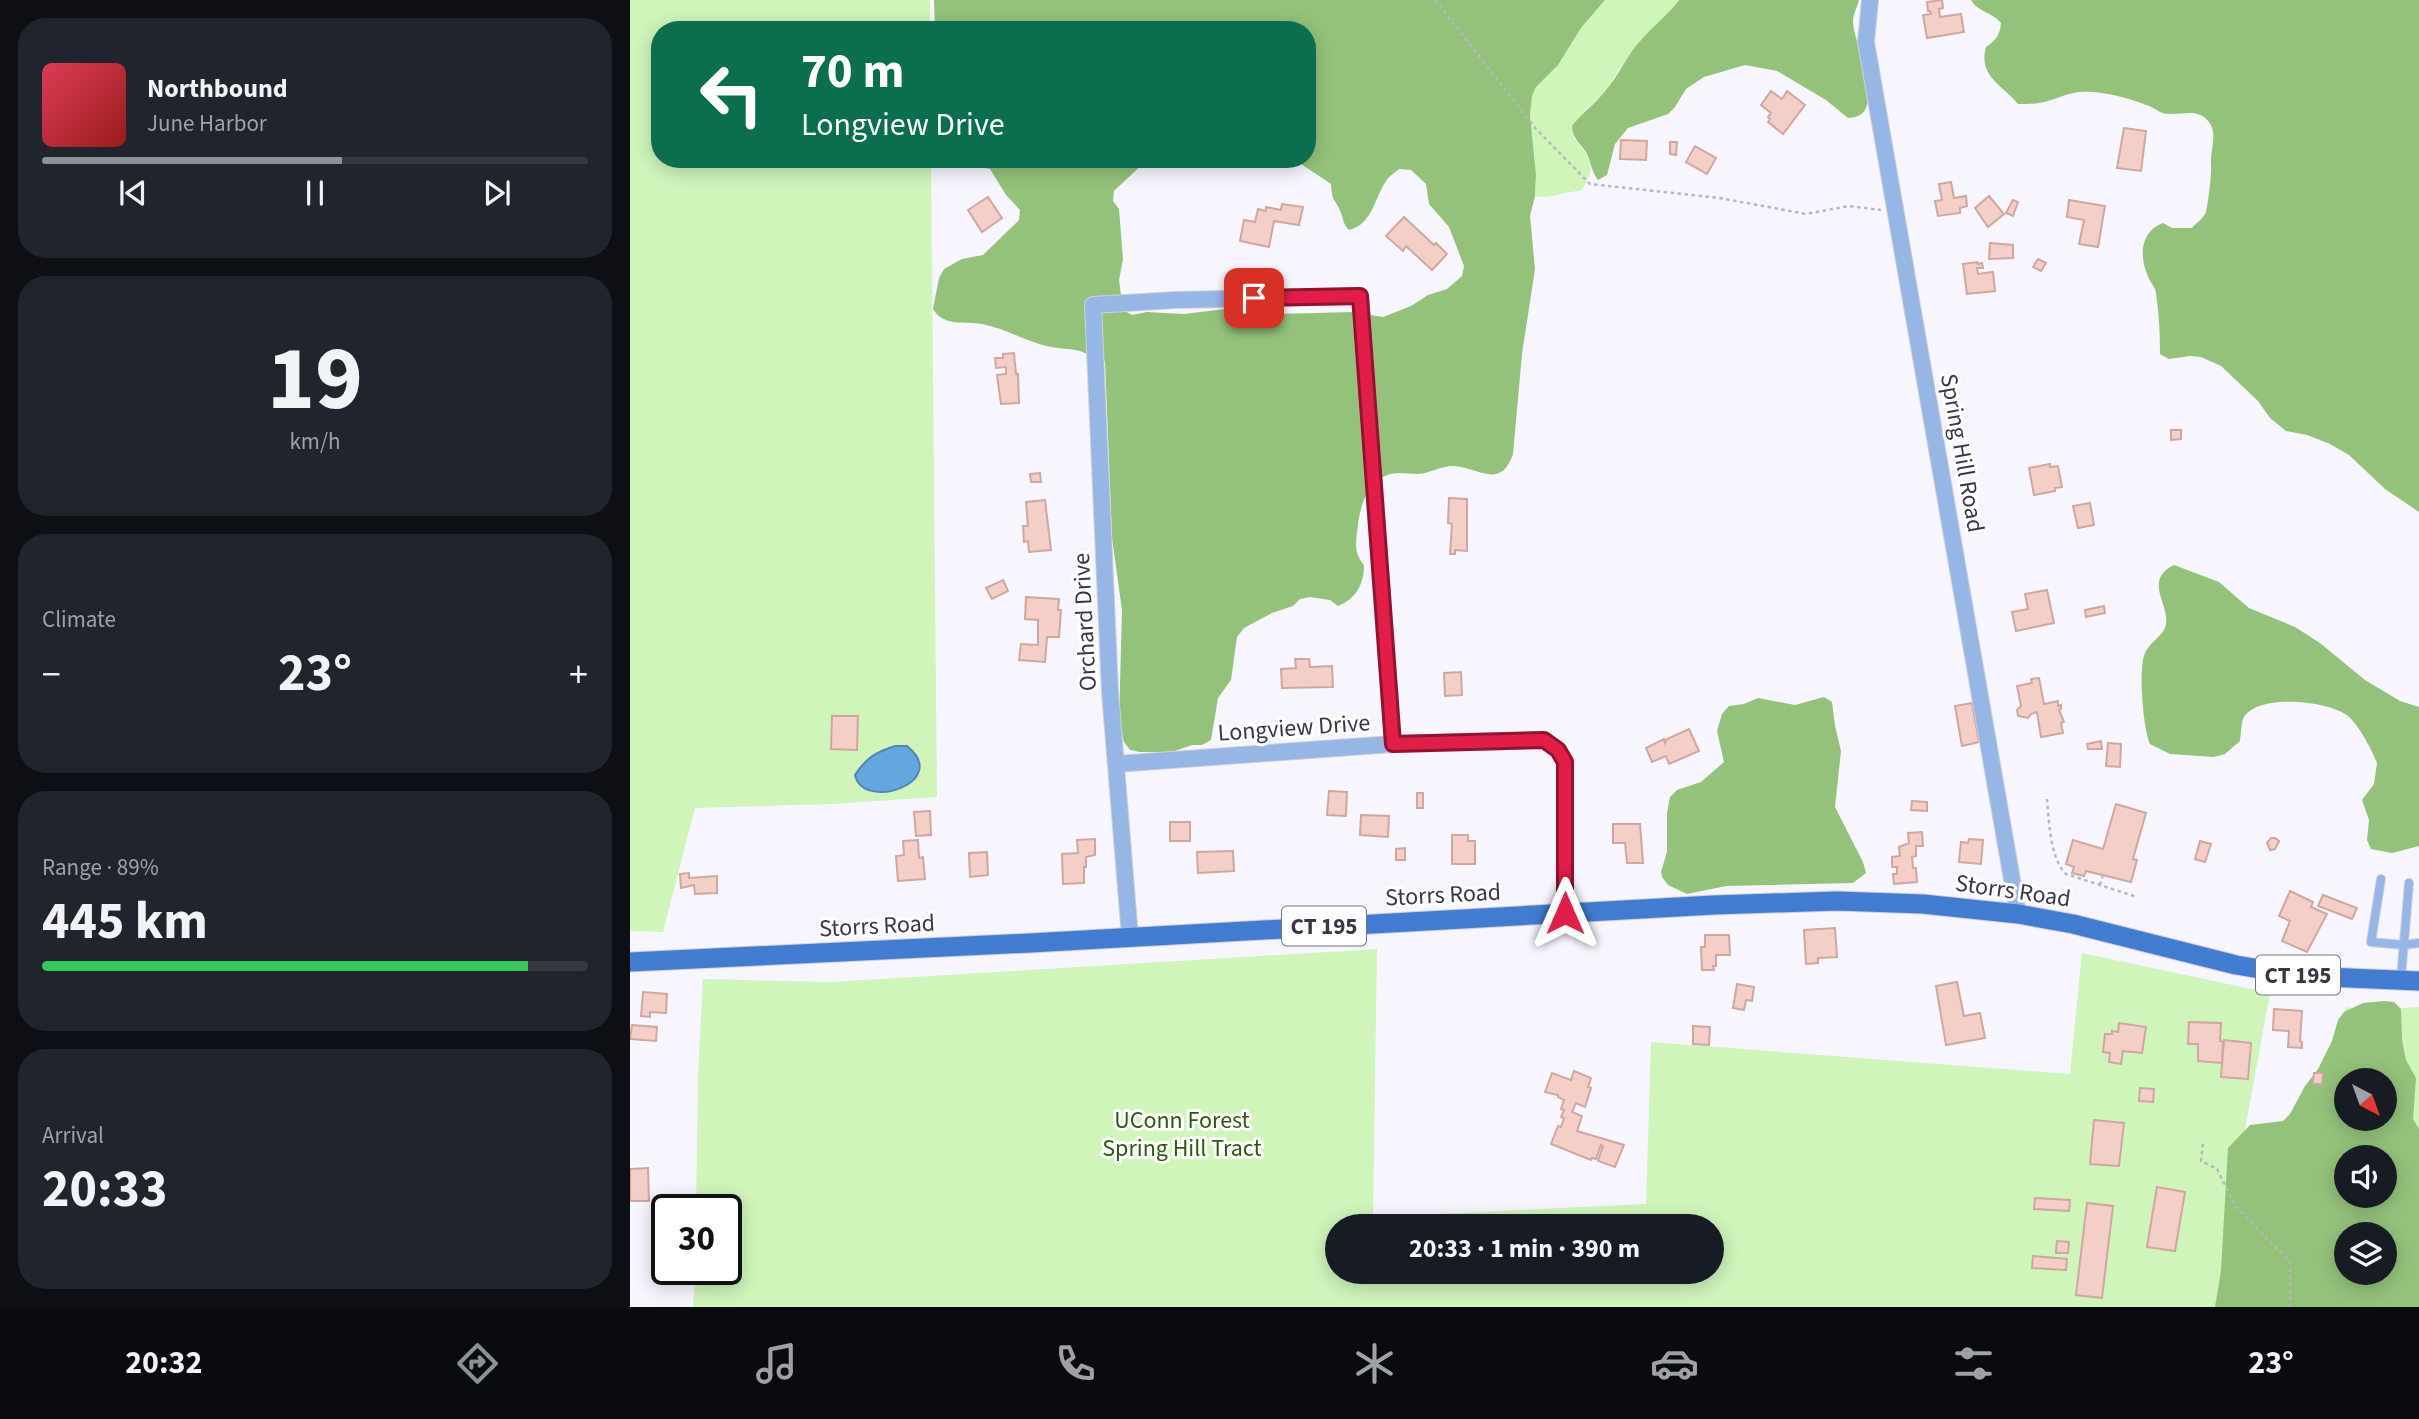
<!DOCTYPE html>
<html lang="en">
<head>
<meta charset="utf-8">
<style>
	:root { --surface:#171b24; --page:#20242c; --text:#f1f3f6; --muted:#9ea1a6; --line:#363941; --accent:#8c9099 }
	body { margin:0; font-family:"Source Sans 3",sans-serif; background:var(--page); color:var(--text); height:100vh; display:flex; flex-direction:column; font-size:26px; white-space:nowrap }
	* { box-sizing:border-box; margin:0 }
	p { font-size:23px; color:var(--muted) }
	.icon { flex:none; width:38px; height:38px; fill:none; stroke:currentColor; stroke-width:2; stroke-linecap:round; stroke-linejoin:round }
	.map { position:relative; flex:1; overflow:hidden }
	.sheet { display:flex; flex-direction:column; gap:18px; padding:18px; background:#0d0f14; width:630px }
	.sheet>* { flex:none }
	.guide { position:absolute; left:21px; top:21px; width:665px; height:147px; border-radius:28px; box-shadow:0 4px 18px #0003; background:#0b6e4f; color:#fff; overflow:hidden }
	.needle { width:46px; rotate:139deg }
	.buttons { position:absolute; left:1704px; top:1068px; display:grid; gap:14px }
	.buttons a { display:grid; place-items:center; width:63px; height:63px; border-radius:50%; background:var(--surface); box-shadow:0 4px 18px #0003; font-size:35px }
	.speed { position:absolute; left:21px; top:1194px; display:flex; gap:14px; font-size:35px; font-weight:700; text-align:center }
	.speed>* { display:grid; place-content:center; width:91px; height:91px; border-radius:50%; background:var(--surface); box-shadow:0 4px 18px #0003; line-height:1 }
	.speed .limit { border:4px solid #111; border-radius:10px; background:#fff; color:#111 }
	.pin { position:absolute; display:grid; place-items:center; width:60px; height:60px; color:#fff; margin:-30px; border-radius:14px; box-shadow:0 4px 10px #0006 }
	.me { position:absolute; width:77px; margin:-38px; rotate:0deg; stroke-linejoin:round; filter:drop-shadow(0 0 5px #0008) }
	.turn { display:flex; align-items:center; gap:24px; height:147px; padding:0 35px; font-size:32px }
	.turn .icon { width:91px; height:91px; stroke-width:2.5 }
	.turn b { display:block; font-size:49px; line-height:60px }
	.big { font-size:52px; font-weight:700; line-height:1.1 }
	.sheet .card { flex:1; display:flex; flex-direction:column; justify-content:center; gap:10px; min-width:0; padding:0 24px; border-radius:28px; background:var(--page) }
	.sheet .dial { align-items:center; gap:0 }
	.dial b { font-size:91px; line-height:1 }
	.song { display:flex; align-items:center; gap:21px }
	.cover { width:84px; height:84px; border-radius:10px; background:linear-gradient(135deg,hsl(350 70% 55%),hsl(0 70% 35%)) }
	.played { height:7px; border-radius:4px; background:linear-gradient(90deg,var(--accent) 55%,var(--line) 55%) }
	.keys { display:flex; justify-content:space-around; direction:ltr }
	.heat { display:flex; justify-content:space-between; align-items:center; font-size:38px; direction:ltr }
	.charge { height:10px; border-radius:5px; background:linear-gradient(90deg,#34c759 89%,var(--line) 0) }
	.trip { position:absolute; left:695px; top:1214px; width:399px; height:70px; border-radius:35px; background:var(--surface); box-shadow:0 4px 18px #0003; font-weight:700; line-height:70px; text-align:center }
	.menu { display:flex; height:112px; justify-content:space-around; align-items:center; background:#090b0e; color:var(--muted) }
	.menu .icon { width:49px; height:49px }
	.menu .active { color:var(--accent) }
	.menu b { font-size:32px; color:var(--text) }
	main { display:flex; flex:1; min-height:0 }
	.map>svg:first-child { display:block }
	.green { fill:#cff5bb; fill-rule:evenodd }
	.forest { fill:#94c27b; fill-rule:evenodd }
	.water { fill:#63a6e0; stroke:#5685b2; stroke-width:2 }
	.building { fill:#f4cfc7; stroke:#cfa79e; stroke-width:2 }
	.lines { fill:none; stroke-linecap:round; stroke-linejoin:round }
	.service-casing { stroke:#d1d0d9; stroke-width:10 }
	.minor-casing { stroke:#d1d0d9; stroke-width:18 }
	.primary-casing { stroke:#d1d0d9; stroke-width:21 }
	.path { stroke:#b7b5c0; stroke-width:2.5; stroke-dasharray:3.5 3.5; stroke-linecap:butt }
	.service { stroke:#96b6e5; stroke-width:8 }
	.minor { stroke:#96b6e5; stroke-width:16 }
	.primary { stroke:#417cd0; stroke-width:19 }
	.route-casing { stroke:#92132f; stroke-width:18 }
	.route { stroke:#e11d48; stroke-width:12 }
	.labels { text-anchor:middle; dominant-baseline:central; stroke-width:6; stroke-linejoin:round; paint-order:stroke }
	.shield { fill:#fff; stroke:#74737d; stroke-width:2 }
	.shield-label { font-size:23px; font-weight:bold; fill:#393745 }
	.street-label { font-size:24px; fill:#393745; stroke:#fff }
	.park-label { font-size:24px; fill:#2e580e; stroke:#fff }
</style>
</head>
<body>
<main>
<section class="sheet">
<div class="card">
<div class="song"><i class="cover"></i><div><b>Northbound</b><p>June Harbor</p></div></div>
<div class="played"></div>
<div class="keys"><svg class="icon" aria-label="previous" viewBox="0 0 24 24"><path d="M18 5L8 12l10 7zM5 5v14"/></svg><svg class="icon" aria-label="pause" viewBox="0 0 24 24"><path d="M8 5v14M16 5v14"/></svg><svg class="icon" aria-label="next" viewBox="0 0 24 24"><path d="M6 5l10 7-10 7zM19 5v14"/></svg></div>
</div>
<div class="card dial"><b>19</b><p>km/h</p></div>
<div class="card"><p>Climate</p>
<div class="heat"><a>−</a><b class="big">23°</b><a>+</a></div>
</div>
<div class="card"><p>Range · 89%</p><b class="big">445 km</b><div class="charge"></div></div>
<div class="card"><p>Arrival</p><b class="big">20:33</b></div>
</section>
<div class="map">
<svg width="1789" height="1307" viewBox="0 0 1789 1307">
	<rect width="100%" height="100%" fill="#f7f6fe"/>
	<path class="green" d="M0 0H300V30H30V159H301L307 797 203 804 65 808 33 932 0 931Z
		M975 0H1049L1026 27 1011 40 987 72 977 90 954 111 943 137C960 157 968 167 951 191 933 191 924 199 905 196L906 174 900 116 902 96 906 87 928 65 951 28Z
		M747 949 743 1217 1016 1204 1021 1042 1440 1074 1452 953 1640 993 1599 1217 1676 1223 1716 1007 1732 1010 1789 1007V1307H63L65 1269H96V1209H66L68 1077 73 979 200 982ZM1717 1080H1755V1118H1717ZM1717 1157H1755V1195H1717ZM707 1227H1082V1272H707ZM1717 1234H1755V1272H1717Z"/>
	<path class="forest" d="M304 0H975L951 28 928 65 906 87 902 96 900 116 906 174 905 196 900 216 905 269 892 354 883 454C871 489 851 469 825 466 812 465 801 473 788 474 779 474 770 472 761 474 739 479 730 505 728 525 726 541 723 552 734 565 734 584 726 599 708 606L700 600 680 597 670 599 663 606 642 613 614 628 607 637 601 680 588 698 581 740 572 745H562L542 752H510L500 750 494 742 489 722 492 610 482 538 475 361C466 359 458 354 450 351 438 348 425 349 413 345 392 339 373 328 352 324 333 321 314 327 303 309L309 278 314 269 332 259 353 255 389 220 390 210 376 195 360 169 317 159H518L484 191 483 201 489 209 493 259 489 280 493 310 502 315 517 312 554 314 595 309 647 314 723 312 753 317 781 306 798 295 817 289 832 276 834 266 819 227 799 204 796 184 781 170 769 169C765 173 759 176 756 181 745 197 742 225 719 230 713 224 714 221 711 213 706 199 702 204 701 184L668 162 587 159H677V30H305Z
		M1049 0H1229C1227 7 1223 15 1223 21 1223 44 1261 117 1218 118L1196 100 1147 71 1115 65 1074 77 1056 89 1045 107 1038 114 998 128 985 144 977 175 968 180C961 171 961 161 956 152 949 142 943 139 942 126 952 113 966 103 976 90 989 75 997 55 1011 40 1023 26 1038 15 1049 0Z
		M1341 0H1789V512L1755 489 1719 455 1700 444 1677 435 1656 431 1640 418 1628 401 1591 366 1571 357 1560 356 1539 359 1530 354C1530 334 1529 313 1526 293 1525 286 1519 281 1517 274 1509 254 1511 231 1533 223L1542 228H1562C1566 223 1574 218 1576 212 1578 204 1582 172 1581 164 1580 150 1588 134 1579 122 1568 108 1553 115 1539 114 1531 114 1526 109 1519 106 1501 99 1481 93 1461 92 1438 90 1429 100 1409 103 1402 104 1395 104 1388 104 1371 84 1348 76 1356 47 1366 40 1370 35 1371 23 1362 12 1348 12 1341 0Z
		M1544 565 1589 582 1619 608 1665 627 1690 643 1735 680 1770 701 1789 707V846L1762 853 1741 849 1737 840 1739 820 1732 800 1744 784 1747 763C1742 750 1727 721 1715 714 1695 701 1626 693 1613 719 1611 725 1611 734 1610 741L1595 754 1584 757 1540 754 1520 744C1513 728 1508 668 1515 653 1519 643 1531 637 1535 628 1543 607 1511 581 1544 565Z
		M1194 697 1202 702 1205 726 1211 751 1205 807 1233 862 1236 873 1223 883 1096 886 1057 894 1038 885 1032 877 1031 872 1037 852V813L1040 797 1047 790 1071 782 1094 762 1087 731 1092 714 1099 706 1114 704 1128 698 1165 705Z
		M1754 1001 1764 1002 1771 1009 1772 1040 1776 1060 1786 1078 1783 1119 1789 1129V1307H1585L1591 1271 1598 1148 1620 1125 1653 1121 1660 1114 1675 1086 1688 1069 1702 1041 1708 1020 1714 1012 1733 1003ZM1717 1080H1755V1118H1717ZM1717 1157H1755V1195H1717ZM1717 1234H1755V1272H1717Z"/>
	<path class="water" d="M265 746H277C322 782 233 812 225 775 236 758 246 752 265 746Z"/>
	<path class="building" d="M1312 0 1313 8 1309 9 1310 17 1331 14 1334 32 1297 38 1293 15 1301 14 1300 11H1298L1297 2Z
		M1141 91 1152 99 1157 91 1175 105 1153 134 1138 122 1140 119 1138 117 1141 113 1131 105Z
		M1494 128 1516 131 1511 171 1487 168Z
		M991 140 1017 141 1016 160 990 159Z
		M1040 142H1047L1046 155 1040 154Z
		M1065 146 1086 158 1077 174 1056 162Z
		M1321 182 1324 198 1336 196 1337 206 1330 208V213L1308 216 1305 201 1312 200 1309 184Z
		M1359 196 1374 214 1358 227 1345 208Z
		M358 197 372 218 352 232 338 210Z
		M1383 200 1388 202 1383 216 1376 213Z
		M1439 200 1475 206 1468 247 1449 244 1454 220 1437 217Z
		M652 204 673 207 669 225 644 221 639 247 610 241 614 220 625 222 628 209 636 211V207L651 210Z
		M774 217 804 245 806 243 817 254 802 270 776 246 773 251 756 236Z
		M1360 243 1383 245V258L1359 259Z
		M1408 259 1416 263 1411 271 1403 267Z
		M1347 262 1348 264 1352 263 1353 268H1347L1348 274 1363 272 1365 291 1337 294 1333 264Z
		M384 353 386 374H388L389 403 371 404 367 375 376 374V367L366 368 365 358H373V354Z
		M1541 430H1551V439L1541 440Z
		M1420 464V467L1428 466 1432 487 1425 488V491L1404 495 1399 468Z
		M410 473 411 482H401L400 474Z
		M819 498 837 499V551L825 550V554H820L822 524 818 523Z
		M415 500 421 550 399 552 398 541 394 542 393 526H398L396 502Z
		M1460 503 1464 525 1448 528 1443 506Z
		M373 580 378 591 362 599 356 588Z
		M1417 590 1424 623 1386 631 1382 612 1398 609 1395 594Z
		M396 597 429 599 428 610H431L429 637H417L415 662 389 660 391 644 408 645V620L395 619Z
		M1474 606 1475 613 1456 617 1455 610Z
		M665 659H679L680 667 702 666 703 687 652 688 651 669 666 668Z
		M831 672 832 695 815 696 814 673Z
		M1409 678 1414 704 1428 701V706L1431 705V709L1429 710 1434 722 1431 723 1433 733 1411 737 1407 712 1401 714 1398 718 1388 716 1387 710 1391 706 1387 686 1402 683 1401 679Z
		M1342 703 1349 742 1332 746 1325 706Z
		M202 716H228L227 750 201 749Z
		M1059 729 1069 751 1039 764 1036 756 1022 762 1016 748 1034 739 1035 743 1037 739Z
		M1471 741 1472 749H1458L1457 744Z
		M1478 743 1491 744 1490 767 1476 766Z
		M699 791 717 792 716 816 697 815Z
		M787 793H793V808H787Z
		M1282 801 1297 802V811L1281 810Z
		M1486 804 1516 813 1503 859 1507 860 1501 882 1456 871 1454 876 1442 873 1444 867 1436 864 1443 840 1473 849Z
		M300 811 301 835 286 836 284 812Z
		M731 815 759 816 758 837 730 835Z
		M540 822H560V841H540Z
		M983 824H1010L1013 863H997L995 843H983Z
		M1292 832 1293 846H1286V856L1282 857 1283 868H1286L1287 882 1264 884 1263 874H1267V867H1262V857L1270 856 1269 847 1279 843 1278 833Z
		M822 835H838V841H845V864H822Z
		M1641 838H1645L1649 841 1645 849 1640 850 1637 843Z
		M465 839V855L456 857V867H454V883L433 884 432 854 448 853 447 840Z
		M1339 839 1353 840 1351 864 1329 862 1331 842 1338 843Z
		M288 840 289 858 293 857 295 879 268 881 266 856 274 855 273 841Z
		M1570 841 1581 844 1575 862 1565 859Z
		M775 848V860H766V849Z
		M603 851 604 871 568 873 567 852Z
		M357 852 358 875 340 877 339 853Z
		M59 873V878L87 876V893L65 894 64 885 51 888 50 874Z
		M1660 891 1683 902 1681 907 1697 914 1677 952 1652 941 1660 921 1649 916Z
		M1693 895 1727 908 1722 919 1688 906Z
		M1205 928 1207 957 1188 958V963L1176 964 1174 930Z
		M1075 935H1099L1100 955H1086V966H1083L1084 970H1072L1071 947H1075Z
		M1327 982 1334 1016 1350 1013 1355 1038 1316 1045 1306 986Z
		M1107 984 1124 987 1122 1001 1116 1000 1114 1010 1103 1008Z
		M13 992 37 994 36 1013 20 1012V1017L11 1016Z
		M1644 1009 1672 1011 1670 1041 1672 1042V1048L1658 1047 1659 1031 1643 1030Z
		M1559 1022 1591 1023 1590 1041 1593 1042 1592 1063 1568 1061V1044H1558Z
		M1489 1023 1516 1027 1512 1053 1493 1051 1491 1064 1479 1062 1480 1053 1473 1052 1475 1034H1482V1031L1488 1032Z
		M2 1025 27 1027 26 1041 0 1039Z
		M1063 1026 1080 1027 1079 1045 1063 1044Z
		M1594 1040 1621 1043 1618 1079 1591 1077Z
		M944 1071 961 1078 958 1087 961 1088 955 1107 946 1103 942 1112 952 1116 947 1131 994 1145 985 1167 968 1161 973 1146 971 1145 966 1159 962 1158 961 1160 921 1144 928 1126 931 1127 934 1118 931 1117 934 1110 931 1109 934 1100 928 1097V1095L915 1092 922 1073 941 1080Z
		M1684 1073H1693L1692 1084H1683Z
		M1510 1088 1524 1089 1523 1102 1509 1101Z
		M1464 1120 1494 1123 1489 1166 1460 1164Z
		M18 1168 19 1201H0V1169Z
		M1527 1187 1555 1192 1545 1251 1517 1247Z
		M1405 1198 1440 1200 1439 1211 1404 1209Z
		M1457 1203 1483 1206 1472 1298 1446 1295Z
		M1427 1241 1439 1242 1438 1253H1426Z
		M1403 1256 1437 1259 1436 1270 1402 1268Z"/>
	<g class="lines">
		<defs>
			<path id="service" d="M1751 879 1741 942 1774 945 1789 943
				M1771 978 1779 883"/>
			<path id="minor" d="M1240 0 1236 42 1388 914
				M486 764 763 744 914 740 928 750 935 762V913
				M500 937 480 692 463 305 545 300 730 296 763 744"/>
			<path id="primary" d="M0 962 400 943 1084 905 1207 901 1293 904 1388 914 1443 924 1606 965 1673 976 1789 981"/>
		</defs>
		<use href="#service" class="service-casing"/>
		<use href="#minor" class="minor-casing"/>
		<use href="#primary" class="primary-casing"/>
		<path class="path" d="M805 0 906 129 960 184 1090 198 1176 214 1219 206 1251 210
			M1417 799C1419 821 1420 859 1436 874L1507 897
			M1470 885 1473 875
			M1573 1144 1571 1161 1587 1169 1606 1207 1660 1262V1307"/>
		<use href="#service" class="service"/>
		<use href="#minor" class="minor"/>
		<use href="#primary" class="primary"/>
	</g>
	<g class="lines">
		<defs>
			<path id="route" d="M624 298 730 296 763 744 914 740 928 750 935 762V913"/>
		</defs>
		<use href="#route" class="route-casing"/>
		<use href="#route" class="route"/>
	</g>
	<g class="labels">
		<g class="shield">
			<rect x="652" y="906.5" width="84" height="39" rx="5"/>
			<rect x="1626" y="955.5" width="84" height="39" rx="5"/>
		</g>
		<g class="shield-label">
			<text x="694" y="926">CT 195</text>
			<text x="1668" y="975">CT 195</text>
		</g>
		<g class="street-label">
			<text transform="translate(1332 453) rotate(80)">Spring Hill Road</text>
			<text transform="translate(455 622) rotate(-93)">Orchard Drive</text>
			<text transform="translate(664 728) rotate(-4)">Longview Drive</text>
			<text transform="translate(1383 891) rotate(8)">Storrs Road</text>
			<text transform="translate(813 895) rotate(-3)">Storrs Road</text>
			<text transform="translate(247 926) rotate(-3)">Storrs Road</text>
		</g>
		<g class="park-label">
			<text x="552" y="1120">UConn Forest<tspan x="552" dy="28">Spring Hill Tract</tspan></text>
		</g>
	</g>
</svg>
<div class="buttons">
<a><svg class="needle" viewBox="-14 -14 28 28"><path d="M0-13l5 13h-10z" fill="#e53935"/><path d="M0 13l5-13h-10z" fill="#9ea1a6"/></svg></a>
<a><svg class="icon" aria-label="sound" viewBox="0 0 24 24"><path d="M4 9h4l5-4v14l-5-4H4zM17 9q2 3 0 6"/></svg></a>
<a><svg class="icon" aria-label="layers" viewBox="0 0 24 24"><path d="M12 4l9 5-9 5-9-5zM3 14l9 5 9-5"/></svg></a>
</div>
<div class="speed"><div class="limit">30</div></div>
<div class="pin" style="left:624px;top:298px;background:#d93025"><svg class="icon" aria-label="arrive" viewBox="0 0 24 24"><path d="M6 21V4h12l-3 4 3 4H6"/></svg></div>
<svg class="me" style="left:935px;top:913px" viewBox="-20 -20 40 40"><path d="M0-17L14 15 0 8-14 15z" fill="#e11d48" stroke="#fff" stroke-width="4"/></svg>
<div class="trip">20:33 · 1 min · 390 m</div>
<div class="guide">
<div class="turn"><svg class="icon" aria-label="left" viewBox="0 0 24 24"><path d="M17 20v-9H6M10 6l-5 5 5 5"/></svg><div><b>70 m</b>Longview Drive</div></div>
</div>
</div>
</main>
<nav class="menu">
<b>20:32</b>
<svg class="icon active" aria-label="directions" viewBox="0 0 24 24"><path d="M12 3l9 9-9 9-9-9zM9 14v-3h6M13 9l2 2-2 2"/></svg>
<svg class="icon" aria-label="music" viewBox="0 0 24 24"><path d="M9 18V5l10-2v13"/><circle cx="6" cy="18" r="3"/><circle cx="16" cy="16" r="3"/></svg>
<svg class="icon" aria-label="phone" viewBox="0 0 24 24"><path d="M5 4h4l2 5-3 2q2 4 5 5l2-3 5 2v4C11 20 4 13 5 4z"/></svg>
<svg class="icon" aria-label="climate" viewBox="0 0 24 24"><path d="M12 3v18M4 7l16 10M4 17L20 7"/></svg>
<svg class="icon" aria-label="car" viewBox="0 0 24 24"><path d="M5 17H2v-5l4-1 3-4h7l3 4 3 1v5h-3M9 17h6M6 11h13"/><circle cx="7" cy="17" r="2"/><circle cx="17" cy="17" r="2"/></svg>
<svg class="icon" aria-label="filters" viewBox="0 0 24 24"><path d="M4 7h16M4 17h16"/><circle cx="9" cy="7" r="2"/><circle cx="15" cy="17" r="2"/></svg>
<b>23°</b>
</nav>
</body>
</html>
